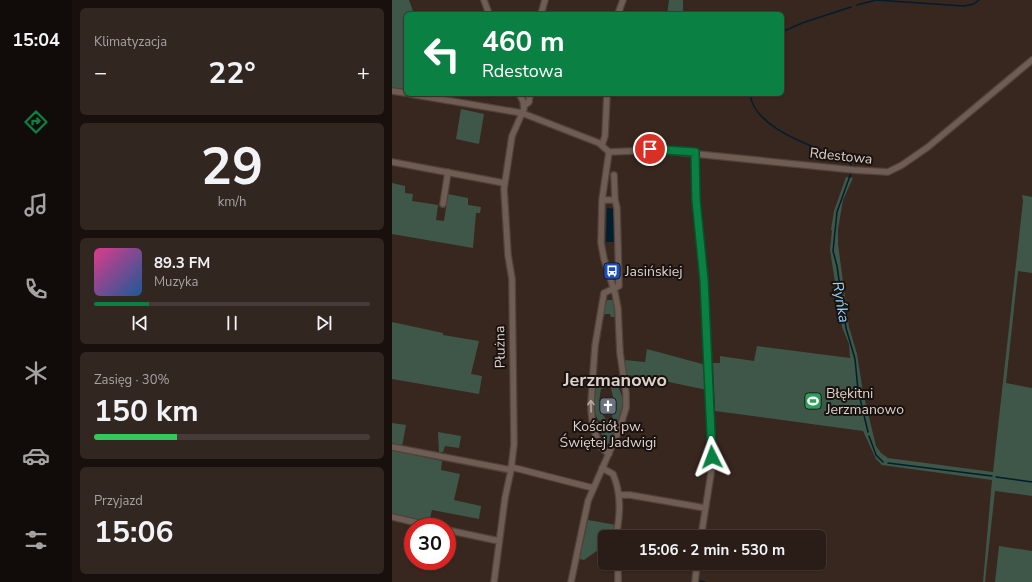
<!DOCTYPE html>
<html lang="pl">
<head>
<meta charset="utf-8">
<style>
	:root { --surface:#2a1d17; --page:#322620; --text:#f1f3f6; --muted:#a5a2a1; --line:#463b36; --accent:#0b8043 }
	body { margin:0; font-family:"Nunito Sans",sans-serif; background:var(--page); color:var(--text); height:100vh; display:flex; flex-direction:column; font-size:15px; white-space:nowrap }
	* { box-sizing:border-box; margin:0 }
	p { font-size:13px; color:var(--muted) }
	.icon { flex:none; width:22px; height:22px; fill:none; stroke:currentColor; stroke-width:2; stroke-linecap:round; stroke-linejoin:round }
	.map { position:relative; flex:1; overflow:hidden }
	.details { display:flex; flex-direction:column; gap:8px; padding:8px; background:#17100d; width:320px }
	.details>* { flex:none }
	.top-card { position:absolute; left:12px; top:12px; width:380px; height:84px; border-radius:6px; box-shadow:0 1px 3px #0004,0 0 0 1px var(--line); background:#0b8043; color:#fff; overflow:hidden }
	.speed { position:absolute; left:12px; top:518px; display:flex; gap:8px; font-size:20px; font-weight:700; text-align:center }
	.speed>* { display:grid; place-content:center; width:52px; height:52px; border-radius:50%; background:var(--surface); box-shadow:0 1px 3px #0004,0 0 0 1px var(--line); line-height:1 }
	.speed .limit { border:6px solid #d22; background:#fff; color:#111 }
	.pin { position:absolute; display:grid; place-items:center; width:34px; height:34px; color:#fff; margin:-17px; border:2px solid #fff; border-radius:50%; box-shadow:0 1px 4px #0007 }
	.me { position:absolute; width:44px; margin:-22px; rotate:357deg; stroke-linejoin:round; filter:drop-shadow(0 0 3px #0008) }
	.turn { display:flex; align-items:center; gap:14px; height:84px; padding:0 12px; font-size:18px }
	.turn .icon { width:52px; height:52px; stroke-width:2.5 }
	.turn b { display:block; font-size:28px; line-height:34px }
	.big { font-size:30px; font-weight:700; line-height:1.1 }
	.details .tile { flex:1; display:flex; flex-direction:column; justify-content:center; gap:6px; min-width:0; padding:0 14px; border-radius:6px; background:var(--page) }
	.details .dial { align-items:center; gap:0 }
	.dial b { font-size:52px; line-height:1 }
	.song { display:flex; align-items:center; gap:12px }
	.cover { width:48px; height:48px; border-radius:6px; background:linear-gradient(135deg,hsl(330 70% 55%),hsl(210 70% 35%)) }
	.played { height:4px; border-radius:2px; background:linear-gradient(90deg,var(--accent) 20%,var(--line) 20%) }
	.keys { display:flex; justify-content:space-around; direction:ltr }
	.heat { display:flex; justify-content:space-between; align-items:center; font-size:22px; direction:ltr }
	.charge { height:6px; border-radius:3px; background:linear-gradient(90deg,#34c759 30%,var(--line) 0) }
	.trip { position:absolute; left:206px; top:530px; width:228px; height:40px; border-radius:6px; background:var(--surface); box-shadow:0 1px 3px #0004,0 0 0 1px var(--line); font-weight:700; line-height:40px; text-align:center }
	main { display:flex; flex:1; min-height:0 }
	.menu { display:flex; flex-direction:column; width:72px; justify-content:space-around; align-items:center; background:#110c09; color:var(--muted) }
	.menu .icon { width:28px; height:28px }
	.menu .selected { color:var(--accent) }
	.menu b { font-size:18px; color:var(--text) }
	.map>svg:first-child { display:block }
	.green { fill:#3e5749 }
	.water { fill:#001e2d }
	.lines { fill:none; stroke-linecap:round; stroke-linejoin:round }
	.stream { stroke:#001e2d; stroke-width:1.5 }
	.minor-casing { stroke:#50423c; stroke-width:8 }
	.minor { stroke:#6f5c53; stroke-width:5.5 }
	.oneway { stroke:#b6a9a2 }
	.route-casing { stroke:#07532c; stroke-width:10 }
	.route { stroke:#0b8043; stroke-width:7 }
	.labels { text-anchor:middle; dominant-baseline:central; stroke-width:4; stroke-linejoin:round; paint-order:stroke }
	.street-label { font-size:14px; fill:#ddd2cd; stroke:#1a120f }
	.poi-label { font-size:14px; fill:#ddd2cd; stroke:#1a120f; text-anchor:start }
	.water-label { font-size:15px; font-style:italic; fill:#8ed6fd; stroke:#1a120f }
	.district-label { font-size:18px; font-weight:bold; fill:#ddd2cd; stroke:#1a120f }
</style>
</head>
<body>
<main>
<nav class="menu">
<b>15:04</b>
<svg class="icon selected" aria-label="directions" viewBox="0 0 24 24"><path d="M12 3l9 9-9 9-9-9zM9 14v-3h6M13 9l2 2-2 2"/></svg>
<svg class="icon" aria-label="music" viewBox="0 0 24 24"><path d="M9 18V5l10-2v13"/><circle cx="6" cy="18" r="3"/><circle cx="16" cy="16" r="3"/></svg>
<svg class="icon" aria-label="phone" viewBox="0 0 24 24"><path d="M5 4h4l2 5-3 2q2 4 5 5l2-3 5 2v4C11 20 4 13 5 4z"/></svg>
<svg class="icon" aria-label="climate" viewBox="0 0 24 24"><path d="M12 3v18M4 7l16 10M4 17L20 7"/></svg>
<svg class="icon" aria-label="car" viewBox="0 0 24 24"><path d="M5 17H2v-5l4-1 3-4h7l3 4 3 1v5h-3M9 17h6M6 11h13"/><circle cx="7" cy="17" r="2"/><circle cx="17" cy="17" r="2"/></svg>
<svg class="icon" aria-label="filters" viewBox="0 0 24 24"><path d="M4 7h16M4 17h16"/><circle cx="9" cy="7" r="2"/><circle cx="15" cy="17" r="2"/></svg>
</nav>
<section class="details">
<div class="tile"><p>Klimatyzacja</p>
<div class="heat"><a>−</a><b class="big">22°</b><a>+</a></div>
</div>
<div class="tile dial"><b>29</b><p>km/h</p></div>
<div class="tile">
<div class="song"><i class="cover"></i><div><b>89.3 FM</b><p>Muzyka</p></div></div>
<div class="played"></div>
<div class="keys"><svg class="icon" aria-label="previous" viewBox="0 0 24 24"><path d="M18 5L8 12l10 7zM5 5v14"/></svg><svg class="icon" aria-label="pause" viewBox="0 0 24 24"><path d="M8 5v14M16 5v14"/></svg><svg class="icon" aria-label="next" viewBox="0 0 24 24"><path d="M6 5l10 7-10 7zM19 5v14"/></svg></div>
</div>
<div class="tile"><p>Zasięg · 30%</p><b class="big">150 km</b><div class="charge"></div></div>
<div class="tile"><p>Przyjazd</p><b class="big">15:06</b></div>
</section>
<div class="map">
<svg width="640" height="582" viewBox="0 0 640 582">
	<rect width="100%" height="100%" fill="#38271f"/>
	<path class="green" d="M0 0H17L22 14H14V90L0 88Z
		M277 0H291V14H275Z
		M69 109 92 114 87 144 64 139Z
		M454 177 461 178 451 200 446 229V244L457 327 465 354 471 392 484 446 489 453 496 458 601 472 631 201 630 195 640 197V273L626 271 614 383 640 388V496L603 491 593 582H591L600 480 490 465 484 459 471 431 323 411 321 363H328V356L362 361 365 346 458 358 457 344 450 327 438 250 440 230H439L442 211Z
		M0 183 13 186V193L21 194 20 201 46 205 44 220 52 221 56 194 76 198V205L89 207 88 213H84L81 248 0 234Z
		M215 300H221L223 317H219L218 314H213L211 319H209Z
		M0 322 51 333V335L87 341 79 374 90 376 87 394 0 379Z
		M255 349 314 365 315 390 253 377 234 375 232 360 253 362Z
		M210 384 224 385C233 393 232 414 225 422L222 423 220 416 223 403 219 389 217 387 209 389 207 401H211V415L216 422 213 423 206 420C200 409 201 398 205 386Z
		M229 419 225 428H224L215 446 204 421 213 424 225 423Z
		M0 423 14 425 9 452 50 461 49 470 68 474 62 500 89 506 87 519 40 510 37 522 0 514Z
		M46 432 69 436 67 448 53 446 51 452H47Z
		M196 520 224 525 222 537H213V545L192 560 188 559V556Z
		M607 546 640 551V582H603Z"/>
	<path class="water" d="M215 208 223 209 222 242H214Z"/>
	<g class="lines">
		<path class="stream" d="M465 5 484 0 572 6 582 4 587 0
			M390 32 410 23 459 7
			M358 94C362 127 415 144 441 155
			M444 156 458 163 460 167
			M459 173 445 212 441 251 445 266 454 328 463 359 466 390 476 432
			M477 436 484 455 491 462
			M496 463 600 476
			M604 477 640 482
			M308 581 313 582"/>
		<defs>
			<path id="minor" d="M92 0 97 14
				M149 14 153 0
				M226 14 231 0
				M0 91 14 93
				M18 94 130 113 207 143 217 152
				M132 106 137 102 138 94
				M210 145 213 136 215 94
				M217 152 265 150 462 170 496 172 510 165 536 147 640 60
				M303 152 304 200 312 280 320 457V467L309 537
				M0 162 112 183
				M210 200H223
				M51 204 56 172
				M0 447 119 470
				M217 454C202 445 199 418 199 403L203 346 212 293 227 286 225 208 223 200 222 175
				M119 467 201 488
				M210 468 221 474C230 495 228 515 224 537
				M227 495H238L313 508
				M0 517 43 527
				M55 530 107 541
				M226 563V582
				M102 582 113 498 119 470 122 444 120 279 116 255 112 189 120 136 132 109 131 101 127 94
				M179 582 196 501 227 430 234 408V393L228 353 226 309 223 293 212 259 209 243 210 200 217 152
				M303 582 305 563"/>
		</defs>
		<use href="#minor" class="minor-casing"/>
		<use href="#minor" class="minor"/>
	</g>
	<defs><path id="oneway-shaft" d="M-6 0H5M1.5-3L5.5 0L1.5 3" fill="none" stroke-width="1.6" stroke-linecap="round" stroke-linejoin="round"/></defs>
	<use class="oneway" href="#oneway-shaft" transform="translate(199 406) rotate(-91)"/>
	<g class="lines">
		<defs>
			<path id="route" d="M258 149 303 152 304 200 312 280 320 457"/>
		</defs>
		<use href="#route" class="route-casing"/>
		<use href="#route" class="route"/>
	</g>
	<defs>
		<symbol id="bus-square" viewBox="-11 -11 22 22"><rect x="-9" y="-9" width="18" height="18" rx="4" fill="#1a4fb4" stroke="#1a120f"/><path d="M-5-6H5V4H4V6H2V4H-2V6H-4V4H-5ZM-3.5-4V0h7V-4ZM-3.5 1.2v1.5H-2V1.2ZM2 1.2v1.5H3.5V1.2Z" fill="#fff"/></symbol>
		<symbol id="stadium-square" viewBox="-11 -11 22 22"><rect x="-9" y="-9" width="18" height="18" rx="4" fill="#2e9e5b" stroke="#1a120f"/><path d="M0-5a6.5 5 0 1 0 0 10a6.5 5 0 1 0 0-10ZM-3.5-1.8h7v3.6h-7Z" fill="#fff"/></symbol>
		<symbol id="church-square" viewBox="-11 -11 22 22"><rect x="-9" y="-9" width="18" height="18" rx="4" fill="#6b7280" stroke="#1a120f"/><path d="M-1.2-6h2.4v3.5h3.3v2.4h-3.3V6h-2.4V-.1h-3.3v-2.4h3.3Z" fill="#fff"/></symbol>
	</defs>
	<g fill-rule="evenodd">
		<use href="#bus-square" x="210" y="261" width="20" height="20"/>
		<use href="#stadium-square" x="411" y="391" width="20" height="20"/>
		<use href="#church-square" x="206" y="396" width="20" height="20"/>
	</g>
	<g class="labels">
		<g class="street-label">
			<text transform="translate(449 156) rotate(6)">Rdestowa</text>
			<text transform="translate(108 347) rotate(-91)">Płużna</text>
		</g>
		<g class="poi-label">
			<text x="233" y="271">Jasińskiej</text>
			<text x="434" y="393">Błękitni<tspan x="434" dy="16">Jerzmanowo</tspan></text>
			<text x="216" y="426" text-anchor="middle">Kościół pw.<tspan x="216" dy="16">Świętej Jadwigi</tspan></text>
		</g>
		<g class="water-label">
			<text transform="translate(449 302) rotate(80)">Ryńka</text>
		</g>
		<g class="district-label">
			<text x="223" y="380">Jerzmanowo</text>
		</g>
	</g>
</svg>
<div class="speed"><div class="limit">30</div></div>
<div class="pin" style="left:258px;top:149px;background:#d93025"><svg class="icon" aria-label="arrive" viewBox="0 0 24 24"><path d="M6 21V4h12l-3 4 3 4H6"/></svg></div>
<svg class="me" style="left:320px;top:457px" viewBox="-20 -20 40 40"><path d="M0-17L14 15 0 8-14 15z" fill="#0b8043" stroke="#fff" stroke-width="4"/></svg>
<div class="trip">15:06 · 2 min · 530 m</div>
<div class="top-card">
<div class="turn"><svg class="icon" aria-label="left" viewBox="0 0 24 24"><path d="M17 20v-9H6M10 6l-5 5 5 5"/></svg><div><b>460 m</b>Rdestowa</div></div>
</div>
</div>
</main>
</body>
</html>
